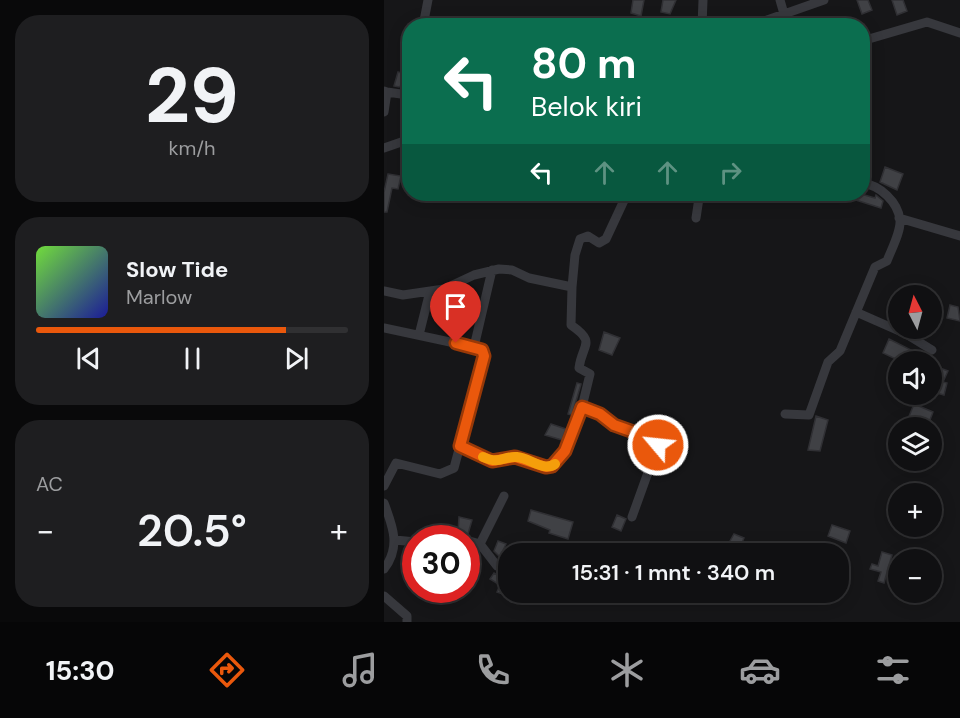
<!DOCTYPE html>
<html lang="id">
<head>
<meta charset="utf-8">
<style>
	:root { --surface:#101012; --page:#1e1e20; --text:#f1f3f6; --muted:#9c9d9f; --line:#303032; --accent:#ea580c }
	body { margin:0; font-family:"DM Sans",sans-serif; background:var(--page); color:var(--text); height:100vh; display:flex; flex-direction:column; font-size:22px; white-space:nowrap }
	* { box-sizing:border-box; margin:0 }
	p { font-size:20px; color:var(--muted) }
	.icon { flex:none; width:33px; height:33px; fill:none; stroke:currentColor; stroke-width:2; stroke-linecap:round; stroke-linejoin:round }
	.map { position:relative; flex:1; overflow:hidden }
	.details { display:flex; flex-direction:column; gap:15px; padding:15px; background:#09090a; width:384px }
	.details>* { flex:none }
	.top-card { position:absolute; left:18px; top:18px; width:468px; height:183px; border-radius:24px; box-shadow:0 3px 15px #0003,0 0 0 2px var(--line); background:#0b6e4f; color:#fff; overflow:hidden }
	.needle { width:39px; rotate:354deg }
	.tools { position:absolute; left:504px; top:285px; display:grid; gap:12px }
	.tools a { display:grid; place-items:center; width:54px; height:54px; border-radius:50%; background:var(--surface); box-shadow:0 3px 15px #0003,0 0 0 2px var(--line); font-size:30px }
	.speed { position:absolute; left:18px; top:525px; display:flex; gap:12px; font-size:30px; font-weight:700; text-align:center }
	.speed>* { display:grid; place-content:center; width:78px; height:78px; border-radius:50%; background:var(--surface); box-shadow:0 3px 15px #0003,0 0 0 2px var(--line); line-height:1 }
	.speed .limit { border:9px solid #d22; background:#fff; color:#111 }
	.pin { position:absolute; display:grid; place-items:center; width:51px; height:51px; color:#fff; margin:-62px -26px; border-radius:50% 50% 50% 0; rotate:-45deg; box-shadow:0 0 6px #0007 }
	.pin .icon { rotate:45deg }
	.me { position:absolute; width:66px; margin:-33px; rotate:298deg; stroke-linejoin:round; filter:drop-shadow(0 0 4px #0008) }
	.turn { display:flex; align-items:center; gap:21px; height:126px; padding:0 30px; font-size:27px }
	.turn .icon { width:78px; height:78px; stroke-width:2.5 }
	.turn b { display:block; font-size:42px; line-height:51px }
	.lanes { display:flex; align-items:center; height:57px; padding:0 30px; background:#0003; justify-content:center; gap:30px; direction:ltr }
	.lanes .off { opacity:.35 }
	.big { font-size:45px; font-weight:600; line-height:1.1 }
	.details .widget { flex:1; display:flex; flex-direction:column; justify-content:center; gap:9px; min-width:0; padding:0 21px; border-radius:24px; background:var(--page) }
	.details .dial { align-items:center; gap:0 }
	.dial b { font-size:78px; line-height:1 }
	.song { display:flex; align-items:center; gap:18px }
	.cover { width:72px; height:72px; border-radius:9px; background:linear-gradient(135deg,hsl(100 70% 55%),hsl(240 70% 35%)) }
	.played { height:6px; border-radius:3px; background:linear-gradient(90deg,var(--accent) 80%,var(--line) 80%) }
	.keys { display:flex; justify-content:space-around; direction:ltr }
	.heat { display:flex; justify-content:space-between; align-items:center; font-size:33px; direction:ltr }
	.trip { position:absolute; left:114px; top:543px; width:351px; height:60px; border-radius:24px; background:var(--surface); box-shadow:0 3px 15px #0003,0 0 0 2px var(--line); font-weight:600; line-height:60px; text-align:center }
	.dock { display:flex; height:96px; justify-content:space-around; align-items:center; background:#060607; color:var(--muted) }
	.dock .icon { width:42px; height:42px }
	.dock .current { color:var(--accent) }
	.dock b { font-size:27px; color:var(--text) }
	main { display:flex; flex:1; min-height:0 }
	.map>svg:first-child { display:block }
	.building { fill:#404145; stroke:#303034; stroke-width:1.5 }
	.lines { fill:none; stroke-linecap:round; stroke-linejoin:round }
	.minor { stroke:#37383d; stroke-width:9 }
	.route-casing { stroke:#983908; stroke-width:15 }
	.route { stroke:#ea580c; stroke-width:10 }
	.slow { stroke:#f59e0b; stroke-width:10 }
</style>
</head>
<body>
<main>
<section class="details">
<div class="widget dial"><b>29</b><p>km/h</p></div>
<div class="widget">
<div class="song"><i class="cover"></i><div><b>Slow Tide</b><p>Marlow</p></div></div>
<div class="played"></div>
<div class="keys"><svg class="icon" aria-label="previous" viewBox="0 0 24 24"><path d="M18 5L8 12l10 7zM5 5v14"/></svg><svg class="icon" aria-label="pause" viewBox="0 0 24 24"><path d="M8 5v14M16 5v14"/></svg><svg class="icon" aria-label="next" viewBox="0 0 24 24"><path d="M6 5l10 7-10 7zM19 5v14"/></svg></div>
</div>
<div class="widget"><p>AC</p>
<div class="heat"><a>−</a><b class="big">20.5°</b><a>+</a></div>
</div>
</section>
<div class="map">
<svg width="576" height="622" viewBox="0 0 576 622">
	<rect width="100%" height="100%" fill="#161618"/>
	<path class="building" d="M249 0H260L257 16 247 13Z
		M279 0H292L286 14 277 12Z
		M473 0H484L488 10 478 14Z
		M508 0H519L523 11 513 15Z
		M14 72 25 75 23 81 15 87 10 86Z
		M501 167 519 174 513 190 496 182Z
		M4 174 17 176 14 189 8 188 3 212H0V192Z
		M459 194H477L491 198 492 195 499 201 497 208 459 196Z
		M566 305 574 307 576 321 563 318Z
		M220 332 236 338 228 355 215 350Z
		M505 339 533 353 529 362H518L499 353Z
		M553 367 564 371 559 382 563 383 560 395 549 392Z
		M193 383 197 384 188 415 184 414Z
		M530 404 549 412 543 428 522 424Z
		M432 416 444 420 436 451 424 450Z
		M167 424 182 429 178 440 161 435Z
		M147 510 189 522 184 539 165 533 166 530 144 521Z
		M233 515 242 519 237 531 228 527Z
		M75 517 88 520 84 534 74 533Z
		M448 525 466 531 462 543 444 536Z
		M350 534 360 538 353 554H348L351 543 346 541Z
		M114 541 122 544 116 557 110 551Z
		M498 552 508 555 500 583 494 581 497 572 486 569 488 564 494 566Z
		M124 559V580L119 594 113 592 116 585 106 579 110 573 117 577Z"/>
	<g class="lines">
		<path class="minor" d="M396 0 400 14
			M39 26 44 0
			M318 26 319 0
			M366 26 440 0
			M478 41 543 22 576 33
			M0 91 3 92 0 112
			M3 92 17 94 26 87
			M0 148 26 139
			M310 194 315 198 312 218
			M515 218 576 236
			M188 287 191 255 196 239 204 236 215 243 222 239 243 194
			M0 291 19 295 60 289 90 275 115 269 128 270 145 278 188 287 187 325C213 343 198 344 195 368L206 374 198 407 181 451 168 466 162 467 131 457 108 461 76 446
			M472 312 522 334 548 350
			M0 328 94 348 100 356 70 468 56 474 12 463 0 486
			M35 335 46 291
			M90 347 108 270
			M198 407 216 414 230 425 275 442 248 517
			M401 414 425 415 444 362 456 351 491 267 503 261C507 250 517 232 516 220 514 202 496 185 478 183
			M0 503C9 527 17 547 0 569
			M11 540 32 542
			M82 540 96 544 120 496
			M96 544 113 566
			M0 596 23 616V622"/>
	</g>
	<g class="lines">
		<defs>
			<path id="route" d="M72 343 98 350 100 356 76 446 108 461 131 457 162 467 168 466 181 451 198 407 216 414 230 425 272 440 274 445"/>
		</defs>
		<use href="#route" class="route-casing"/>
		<use href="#route" class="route"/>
		<path class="slow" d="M99 457C117 465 118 456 133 457 146 458 159 472 171 464"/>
	</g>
</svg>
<div class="tools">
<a><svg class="needle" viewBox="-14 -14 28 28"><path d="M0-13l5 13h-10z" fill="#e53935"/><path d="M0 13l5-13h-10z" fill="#9c9d9f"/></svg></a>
<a><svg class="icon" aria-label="sound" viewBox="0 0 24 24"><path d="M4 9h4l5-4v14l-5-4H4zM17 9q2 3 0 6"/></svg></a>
<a><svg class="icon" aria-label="layers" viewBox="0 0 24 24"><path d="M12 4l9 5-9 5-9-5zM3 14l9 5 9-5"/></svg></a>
<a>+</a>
<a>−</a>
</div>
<div class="speed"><div class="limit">30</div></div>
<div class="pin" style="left:72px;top:343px;background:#d93025"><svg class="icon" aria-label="arrive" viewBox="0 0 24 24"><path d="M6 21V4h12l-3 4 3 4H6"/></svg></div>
<svg class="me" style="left:274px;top:445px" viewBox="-20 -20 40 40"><circle r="17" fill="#ea580c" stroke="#fff" stroke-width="3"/><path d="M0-11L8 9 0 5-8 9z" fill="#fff"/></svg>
<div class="trip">15:31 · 1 mnt · 340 m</div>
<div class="top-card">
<div class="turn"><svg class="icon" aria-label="left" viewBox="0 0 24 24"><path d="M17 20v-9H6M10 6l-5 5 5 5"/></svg><div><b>80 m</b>Belok kiri</div></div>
<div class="lanes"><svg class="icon" aria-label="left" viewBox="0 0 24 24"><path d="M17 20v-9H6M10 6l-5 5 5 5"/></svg><svg class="icon off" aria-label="ahead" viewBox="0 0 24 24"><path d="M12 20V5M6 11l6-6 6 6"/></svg><svg class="icon off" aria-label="ahead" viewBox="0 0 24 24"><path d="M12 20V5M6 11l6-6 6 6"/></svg><svg class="icon off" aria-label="right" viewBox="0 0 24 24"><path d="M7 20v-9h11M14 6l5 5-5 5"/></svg></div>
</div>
</div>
</main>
<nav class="dock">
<b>15:30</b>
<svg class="icon current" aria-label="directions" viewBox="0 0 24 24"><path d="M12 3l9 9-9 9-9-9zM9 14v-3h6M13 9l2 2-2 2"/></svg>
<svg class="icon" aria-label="music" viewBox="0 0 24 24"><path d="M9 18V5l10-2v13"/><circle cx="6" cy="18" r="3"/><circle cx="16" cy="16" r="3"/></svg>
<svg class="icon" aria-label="phone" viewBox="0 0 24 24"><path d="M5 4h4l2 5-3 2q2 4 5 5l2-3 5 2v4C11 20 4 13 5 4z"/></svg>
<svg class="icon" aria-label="climate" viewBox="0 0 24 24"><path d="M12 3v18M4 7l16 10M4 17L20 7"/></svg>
<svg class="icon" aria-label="car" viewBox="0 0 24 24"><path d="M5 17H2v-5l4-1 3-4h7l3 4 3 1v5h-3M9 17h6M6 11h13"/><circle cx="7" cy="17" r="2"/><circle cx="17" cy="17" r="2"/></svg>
<svg class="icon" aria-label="filters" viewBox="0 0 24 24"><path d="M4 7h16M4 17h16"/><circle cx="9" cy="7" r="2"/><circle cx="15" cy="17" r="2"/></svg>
</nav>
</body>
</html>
